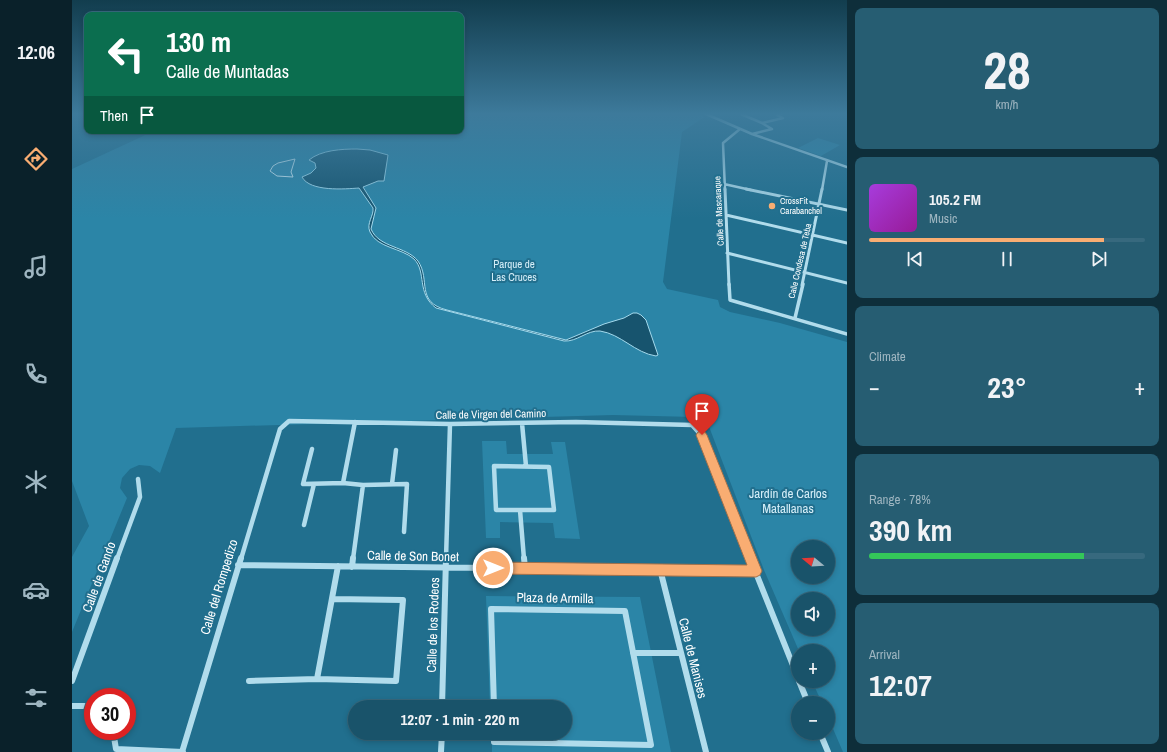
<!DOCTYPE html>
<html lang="en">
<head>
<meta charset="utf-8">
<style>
	:root { --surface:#19536a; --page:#265d72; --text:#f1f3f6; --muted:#9fb6c1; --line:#37697e; --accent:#f9ad72 }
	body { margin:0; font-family:"Archivo Narrow",sans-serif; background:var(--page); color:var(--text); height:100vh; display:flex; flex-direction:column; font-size:15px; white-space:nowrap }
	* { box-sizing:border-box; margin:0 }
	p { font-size:13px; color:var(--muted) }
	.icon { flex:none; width:22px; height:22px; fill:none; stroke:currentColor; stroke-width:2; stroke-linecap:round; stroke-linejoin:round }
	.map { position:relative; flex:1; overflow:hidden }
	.details { display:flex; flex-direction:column; gap:8px; padding:8px; background:#0e2e3a; width:320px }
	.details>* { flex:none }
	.banner { position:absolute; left:12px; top:12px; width:380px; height:122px; border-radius:8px; box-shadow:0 2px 6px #0003,0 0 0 1px var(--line); background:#0b6e4f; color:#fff; overflow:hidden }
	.needle { width:26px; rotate:288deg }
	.controls { position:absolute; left:719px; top:540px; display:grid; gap:8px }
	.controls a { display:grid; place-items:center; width:44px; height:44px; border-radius:50%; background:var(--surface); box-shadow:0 2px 6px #0003,0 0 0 1px var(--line); font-size:20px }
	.speed { position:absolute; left:12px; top:688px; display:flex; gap:8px; font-size:20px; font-weight:700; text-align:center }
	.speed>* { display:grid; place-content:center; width:52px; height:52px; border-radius:50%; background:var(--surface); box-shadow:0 2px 6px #0003,0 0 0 1px var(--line); line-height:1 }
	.speed .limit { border:6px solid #d22; background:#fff; color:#111 }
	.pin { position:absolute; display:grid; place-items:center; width:34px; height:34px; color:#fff; margin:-41px -17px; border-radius:50% 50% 50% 0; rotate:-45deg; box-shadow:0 0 4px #0007 }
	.pin .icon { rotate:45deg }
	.me { position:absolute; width:44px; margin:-22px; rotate:90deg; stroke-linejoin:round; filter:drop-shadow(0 0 3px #0008) }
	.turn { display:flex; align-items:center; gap:14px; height:84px; padding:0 16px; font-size:18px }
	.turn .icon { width:52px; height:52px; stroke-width:2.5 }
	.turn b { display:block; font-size:28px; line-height:34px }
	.then { display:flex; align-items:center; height:38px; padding:0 16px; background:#0003; gap:8px; font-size:15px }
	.big { font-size:30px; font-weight:700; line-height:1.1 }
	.details .widget { flex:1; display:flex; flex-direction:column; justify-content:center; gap:6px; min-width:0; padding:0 14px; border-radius:8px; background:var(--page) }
	.details .dial { align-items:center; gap:0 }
	.dial b { font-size:52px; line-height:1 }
	.song { display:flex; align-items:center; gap:12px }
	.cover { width:48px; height:48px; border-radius:6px; background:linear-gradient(135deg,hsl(280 70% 55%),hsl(300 70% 35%)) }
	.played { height:4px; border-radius:2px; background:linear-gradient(90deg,var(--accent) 85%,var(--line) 85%) }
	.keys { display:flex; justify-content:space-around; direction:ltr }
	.heat { display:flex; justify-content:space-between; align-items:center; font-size:22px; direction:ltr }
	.charge { height:6px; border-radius:3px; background:linear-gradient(90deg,#34c759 78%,var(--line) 0) }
	.trip { position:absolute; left:276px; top:700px; width:224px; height:40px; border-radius:20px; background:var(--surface); box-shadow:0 2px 6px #0003,0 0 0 1px var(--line); font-weight:700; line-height:40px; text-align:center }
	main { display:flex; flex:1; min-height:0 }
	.menu { display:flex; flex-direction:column; width:72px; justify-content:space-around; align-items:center; background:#0a212a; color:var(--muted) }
	.menu .icon { width:28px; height:28px }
	.menu .selected { color:var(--accent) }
	.menu b { font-size:18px; color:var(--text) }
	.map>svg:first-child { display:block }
	.green { fill:#2b85a7; fill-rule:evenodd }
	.water { fill:#17546e; stroke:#a4daed }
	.building { fill:#3189ac; stroke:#d6eff9 }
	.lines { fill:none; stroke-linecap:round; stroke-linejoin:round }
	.minor-far4 { stroke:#b1dcec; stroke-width:2.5 }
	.minor-far3 { stroke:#b1dcec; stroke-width:3 }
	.minor-far2 { stroke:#b1dcec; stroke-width:3.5 }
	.minor-far1 { stroke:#b1dcec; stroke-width:4.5 }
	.minor { stroke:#b1dcec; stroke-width:6 }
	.route { fill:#f9ad72; stroke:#a2704a }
	.poi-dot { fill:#f9ad72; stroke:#216f8e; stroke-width:1.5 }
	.labels { text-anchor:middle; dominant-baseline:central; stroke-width:4; stroke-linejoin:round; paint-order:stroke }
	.far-poi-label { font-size:9px; fill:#fff; stroke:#216f8e; text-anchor:start }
	.far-street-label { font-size:9px; fill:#fff; stroke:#216f8e }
	.park-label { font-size:11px; fill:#d6eff9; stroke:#216f8e }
	.street-label { font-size:11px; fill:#fff; stroke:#216f8e }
	.near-park-label { font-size:13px; fill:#d6eff9; stroke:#216f8e }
	.near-street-label { font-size:13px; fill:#fff; stroke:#216f8e }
</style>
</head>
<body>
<main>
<nav class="menu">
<b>12:06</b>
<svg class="icon selected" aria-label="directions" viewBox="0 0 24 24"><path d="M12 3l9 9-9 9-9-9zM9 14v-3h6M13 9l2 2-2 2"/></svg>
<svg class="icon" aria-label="music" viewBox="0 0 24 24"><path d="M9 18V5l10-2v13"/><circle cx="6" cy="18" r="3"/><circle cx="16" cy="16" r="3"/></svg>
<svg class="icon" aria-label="phone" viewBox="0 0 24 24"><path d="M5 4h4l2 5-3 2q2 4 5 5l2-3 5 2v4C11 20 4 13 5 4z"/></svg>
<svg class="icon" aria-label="climate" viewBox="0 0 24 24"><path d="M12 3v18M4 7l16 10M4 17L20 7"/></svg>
<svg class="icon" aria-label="car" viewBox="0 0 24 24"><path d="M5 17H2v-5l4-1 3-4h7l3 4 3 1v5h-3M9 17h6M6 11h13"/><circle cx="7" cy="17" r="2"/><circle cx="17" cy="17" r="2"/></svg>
<svg class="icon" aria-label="filters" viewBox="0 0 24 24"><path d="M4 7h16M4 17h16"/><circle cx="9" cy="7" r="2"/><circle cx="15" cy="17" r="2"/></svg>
</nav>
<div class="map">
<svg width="775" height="752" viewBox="0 0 775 752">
	<rect width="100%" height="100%" fill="#216f8e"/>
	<path class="green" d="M389 114H626L631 116V118L610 132 591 282 595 289 646 300 648 307 658 312 708 323 775 342V752H771L756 717V703H750L740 681H756V651H727L692 570 636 424 623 417 541 415 104 428 88 473 78 466 67 465 58 469 50 478 48 488 55 498 0 632V557L17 526 0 481V169L82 131H389ZM726 547H756V577H726ZM726 599H756V629H726Z
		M746 138 768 145 749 156 726 148Z
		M410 441H434L435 454H481L479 442H493L508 539 483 538 481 523 428 522V538H414Z
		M414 596 568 597 599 752H420V733H493V707H418Z"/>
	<path class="water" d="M285 149 298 150 316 155 312 181H306L291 187 304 208 299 229C307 248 334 246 346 261 359 280 343 302 375 310L494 340 532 324 552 318 561 313H565L569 315 574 320 586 355 584 356C563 353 549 334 528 331 515 330 505 342 492 341L364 308C344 293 355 272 342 259 330 248 305 248 298 232 294 223 302 216 301 208L287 188C273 189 238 192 230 177L239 173 244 168 243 163 237 160C249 150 270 149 285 149Z"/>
	<path class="building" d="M223 159 219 172 221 177 205 176 198 171 201 166 206 163Z"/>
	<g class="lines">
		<path class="minor-far4" d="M634 114 680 134 775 167
			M669 114 690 123
			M680 134 700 129 690 123 711 118 705 115 710 114
			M652 184 679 190
			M653 190 651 143 668 129
			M750 190 755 161"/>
		<path class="minor-far3" d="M653 189 657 285
			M674 189 775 210
			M654 215 775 243
			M655 253 775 283
			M730 285 750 189"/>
		<path class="minor-far2" d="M657 284 658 300 775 334
			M723 318 731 284"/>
		<path class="minor-far1" d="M450 423 454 466
			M240 449 231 484 271 483
			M422 466 477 467 482 510H424Z
			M320 484 324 450
			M291 485 335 484 332 532
			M448 510 452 559
			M232 525 242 484
			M45 559 68 497 66 479
			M169 559 208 429 217 421 378 424 504 422 620 425 629 435 679 559
			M281 559 291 485 271 483 283 422
			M374 559 378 424"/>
		<path class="minor" d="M452 558 453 568
			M678 558 726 678
			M166 565 684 571
			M280 567 281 558
			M588 569 634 752
			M260 599 331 600 324 681 245 679 266 566
			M561 653H609
			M0 681 45 558
			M177 681 245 679
			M727 681 736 703
			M0 706H21
			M370 707 374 558
			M422 707 419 609 553 611 579 745 422 742V733
			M41 731 44 749 111 752
			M748 733 756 752
			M110 752 169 558
			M369 752 370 733"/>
	</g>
	<linearGradient id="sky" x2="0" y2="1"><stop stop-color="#123d4e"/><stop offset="0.52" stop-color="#3d7a9b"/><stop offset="1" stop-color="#3d7a9b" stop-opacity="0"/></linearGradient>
	<rect width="775" height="219" fill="url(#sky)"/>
	<path class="route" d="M630 431 633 432 635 435 690 571 688 575 684 577 421 574 417 572 415 568 417 564 421 562 675 565 624 435 626 432Z"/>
	<circle class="poi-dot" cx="700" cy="206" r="4"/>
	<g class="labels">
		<g class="far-poi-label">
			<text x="708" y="201">CrossFit<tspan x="708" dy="10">Carabanchel</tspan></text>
		</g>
		<g class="far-street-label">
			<text transform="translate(647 211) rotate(-93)">Calle de Mascaraque</text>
			<text transform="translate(728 261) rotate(-77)">Calle Condesa de Teba</text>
		</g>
		<g class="park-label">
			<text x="442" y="264">Parque de<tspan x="442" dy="13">Las Cruces</tspan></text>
		</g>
		<g class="street-label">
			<text transform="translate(419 414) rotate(-1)">Calle de Virgen del Camino</text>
		</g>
		<g class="near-park-label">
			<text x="716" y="493">Jardín de Carlos<tspan x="716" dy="15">Matallanas</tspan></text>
		</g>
		<g class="near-street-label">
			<text transform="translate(341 556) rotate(1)">Calle de Son Bonet</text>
			<text transform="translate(27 577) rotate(-70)">Calle de Gando</text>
			<text transform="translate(147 587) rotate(-73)">Calle del Rompedizo</text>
			<text transform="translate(483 598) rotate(1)">Plaza de Armilla</text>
			<text transform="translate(361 625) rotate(-88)">Calle de los Rodeos</text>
			<text transform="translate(621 658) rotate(76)">Calle de Manises</text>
		</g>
	</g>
</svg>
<div class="controls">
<a><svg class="needle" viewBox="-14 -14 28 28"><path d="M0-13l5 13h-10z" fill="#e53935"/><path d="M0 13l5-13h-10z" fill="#9fb6c1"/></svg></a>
<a><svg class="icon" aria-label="sound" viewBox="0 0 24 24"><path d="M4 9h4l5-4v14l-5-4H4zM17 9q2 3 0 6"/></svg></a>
<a>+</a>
<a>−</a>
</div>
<div class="speed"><div class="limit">30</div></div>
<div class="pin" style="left:630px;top:435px;background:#d93025"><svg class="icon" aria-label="arrive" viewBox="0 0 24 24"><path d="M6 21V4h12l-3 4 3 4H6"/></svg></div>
<svg class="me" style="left:421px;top:568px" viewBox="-20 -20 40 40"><circle r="17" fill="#f9ad72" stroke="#fff" stroke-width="3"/><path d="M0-11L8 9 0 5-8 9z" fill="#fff"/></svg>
<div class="trip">12:07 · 1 min · 220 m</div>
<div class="banner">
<div class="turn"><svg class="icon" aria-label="left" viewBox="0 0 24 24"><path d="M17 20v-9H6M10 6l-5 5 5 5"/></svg><div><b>130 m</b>Calle de Muntadas</div></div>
<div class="then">Then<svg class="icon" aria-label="arrive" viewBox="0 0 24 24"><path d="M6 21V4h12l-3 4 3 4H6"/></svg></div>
</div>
</div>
<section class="details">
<div class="widget dial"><b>28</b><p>km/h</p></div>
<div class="widget">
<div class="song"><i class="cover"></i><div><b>105.2 FM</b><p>Music</p></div></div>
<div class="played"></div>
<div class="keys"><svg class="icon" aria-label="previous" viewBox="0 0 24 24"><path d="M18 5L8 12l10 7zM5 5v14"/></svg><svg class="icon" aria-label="pause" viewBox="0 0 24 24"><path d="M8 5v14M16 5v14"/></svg><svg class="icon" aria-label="next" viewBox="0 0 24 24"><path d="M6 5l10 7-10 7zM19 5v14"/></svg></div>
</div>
<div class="widget"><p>Climate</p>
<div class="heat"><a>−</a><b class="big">23°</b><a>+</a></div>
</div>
<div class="widget"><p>Range · 78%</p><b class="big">390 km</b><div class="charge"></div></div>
<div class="widget"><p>Arrival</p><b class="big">12:07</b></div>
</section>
</main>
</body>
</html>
